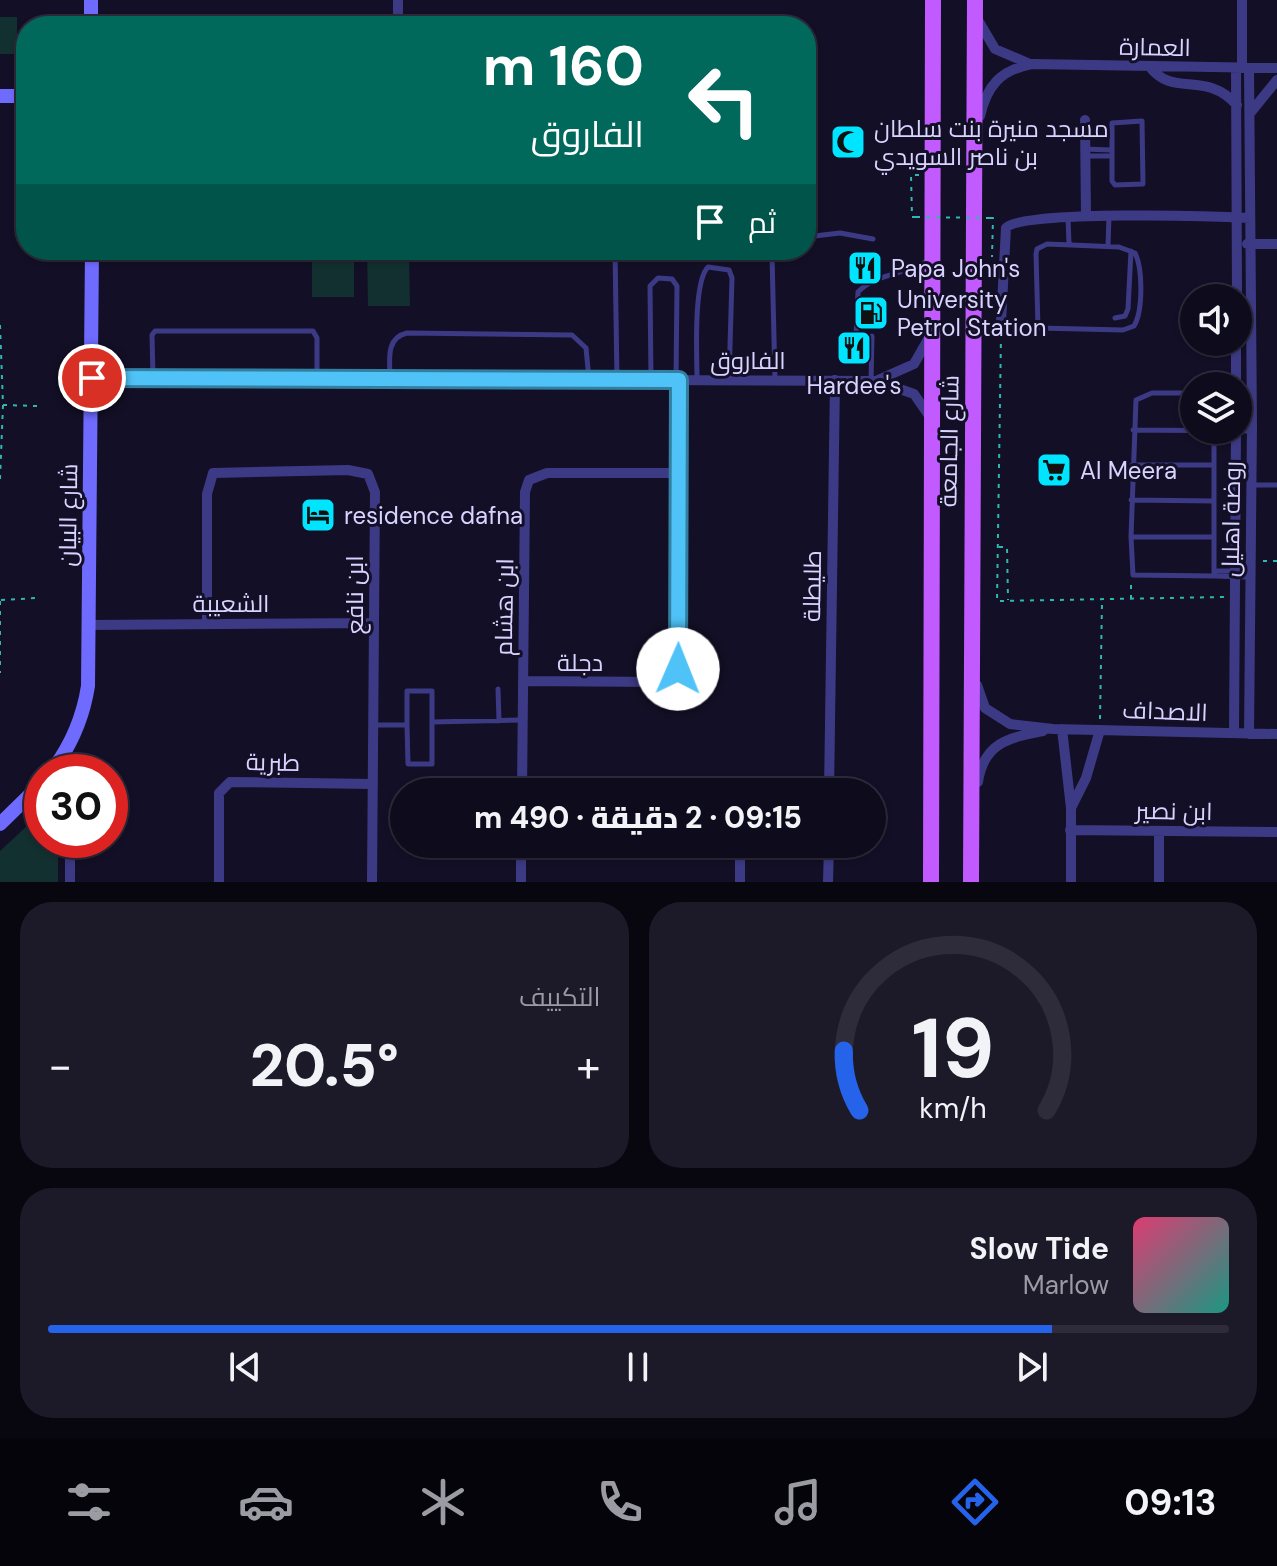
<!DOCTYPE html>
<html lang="ar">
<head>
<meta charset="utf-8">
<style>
	:root { --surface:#0e0b1c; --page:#1c1929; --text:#f1f3f6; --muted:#9b9ba3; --line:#2e2b3b; --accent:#2563eb }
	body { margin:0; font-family:"DM Sans",Cairo,sans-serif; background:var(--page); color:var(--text); direction:rtl; height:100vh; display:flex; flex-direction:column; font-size:30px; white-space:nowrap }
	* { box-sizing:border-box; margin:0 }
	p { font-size:26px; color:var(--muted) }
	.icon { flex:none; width:44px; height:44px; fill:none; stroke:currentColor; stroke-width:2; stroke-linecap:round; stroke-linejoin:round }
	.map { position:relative; height:882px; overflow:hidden; direction:ltr }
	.panel { display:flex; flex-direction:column; gap:20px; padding:20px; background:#08060f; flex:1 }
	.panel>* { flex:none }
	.top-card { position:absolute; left:16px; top:16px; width:800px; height:244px; border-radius:32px; box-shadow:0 2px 6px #0004,0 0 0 2px var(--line); direction:rtl; background:#00695c; color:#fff; overflow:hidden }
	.fabs { position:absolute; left:1180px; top:284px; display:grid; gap:16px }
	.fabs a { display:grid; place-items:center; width:72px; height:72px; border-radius:50%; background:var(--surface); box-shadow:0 2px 6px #0004,0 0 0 2px var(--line); font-size:40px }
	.speed { position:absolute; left:24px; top:754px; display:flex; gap:16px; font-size:40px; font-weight:700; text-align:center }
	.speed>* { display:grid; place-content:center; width:104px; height:104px; border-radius:50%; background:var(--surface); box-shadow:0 2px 6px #0004,0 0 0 2px var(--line); line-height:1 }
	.speed .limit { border:12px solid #d22; background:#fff; color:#111 }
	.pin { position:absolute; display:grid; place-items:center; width:68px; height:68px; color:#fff; margin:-34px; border:4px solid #fff; border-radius:50%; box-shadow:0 2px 8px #0007 }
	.me { position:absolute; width:88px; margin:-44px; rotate:1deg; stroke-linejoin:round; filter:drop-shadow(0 0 6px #0008) }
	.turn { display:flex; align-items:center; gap:28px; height:168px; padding:0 40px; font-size:36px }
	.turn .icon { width:104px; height:104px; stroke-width:2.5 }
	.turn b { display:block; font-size:56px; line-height:68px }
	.then { display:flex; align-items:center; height:76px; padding:0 40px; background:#0003; gap:16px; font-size:30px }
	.big { font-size:60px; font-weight:800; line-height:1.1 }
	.panel .card { flex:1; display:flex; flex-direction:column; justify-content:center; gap:12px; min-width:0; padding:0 28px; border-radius:32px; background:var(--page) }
	.panel .dial { align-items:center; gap:0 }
	.dial svg { height:208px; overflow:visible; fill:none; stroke:var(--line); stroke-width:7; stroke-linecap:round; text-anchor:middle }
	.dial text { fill:var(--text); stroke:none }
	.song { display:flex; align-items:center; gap:24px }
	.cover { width:96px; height:96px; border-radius:12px; background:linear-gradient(135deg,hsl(340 70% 55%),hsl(170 70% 35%)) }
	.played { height:8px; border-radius:4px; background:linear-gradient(90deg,var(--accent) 85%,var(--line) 85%) }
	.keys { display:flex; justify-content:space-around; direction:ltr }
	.heat { display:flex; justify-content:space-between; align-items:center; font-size:44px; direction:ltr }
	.panel .tiles { flex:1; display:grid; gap:20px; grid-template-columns:1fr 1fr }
	.card:last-child { grid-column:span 2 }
	.trip { position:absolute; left:390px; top:778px; width:496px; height:80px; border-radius:40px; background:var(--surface); box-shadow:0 2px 6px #0004,0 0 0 2px var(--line); font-weight:800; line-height:80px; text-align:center; direction:rtl }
	.menu { display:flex; height:128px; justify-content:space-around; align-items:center; background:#06040b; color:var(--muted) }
	.menu .icon { width:56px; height:56px }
	.menu .on { color:var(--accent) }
	.menu b { font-size:36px; color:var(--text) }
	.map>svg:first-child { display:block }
	.green { fill:#12302f }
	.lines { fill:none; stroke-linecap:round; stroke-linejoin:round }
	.path { stroke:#2fb8b0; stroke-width:2; stroke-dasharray:4 6; stroke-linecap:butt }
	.lane { stroke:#3d3a85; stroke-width:5 }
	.street { stroke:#3d3a85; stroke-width:10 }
	.secondary { stroke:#6f6bff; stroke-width:14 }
	.primary { stroke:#c25bff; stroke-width:16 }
	.path-bridge { stroke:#2fb8b0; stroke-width:2; stroke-dasharray:4 6; stroke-linecap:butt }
	.route-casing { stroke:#337fa1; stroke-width:20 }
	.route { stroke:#4fc3f7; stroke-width:14 }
	.labels { text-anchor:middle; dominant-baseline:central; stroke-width:6; stroke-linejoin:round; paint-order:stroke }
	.street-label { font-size:24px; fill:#d9d4ff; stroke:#130f26 }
	.poi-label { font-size:24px; fill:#d9d4ff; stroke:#130f26; text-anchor:start }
</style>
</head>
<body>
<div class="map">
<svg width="1277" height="882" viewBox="0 0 1277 882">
	<rect width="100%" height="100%" fill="#130f26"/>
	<path class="green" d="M0 17H17V54H0Z
		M312 250H354V297H312Z
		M367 250H409L410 306H368Z
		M42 812V840H58V882H0V851Z"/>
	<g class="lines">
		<path class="path" d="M916 217H912L911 175H920
			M990 218H993L992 257
			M0 325 3 405 0 479
			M1001 334 997 601 1224 597
			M3 405 37 406
			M999 547H1007L1008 600
			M1263 561H1277
			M1131 585V598
			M1 600 37 598
			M0 601V673
			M1100 719 1102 602"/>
		<path class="lane" d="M1142 121 1143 184 1115 185 1112 181V123Z
			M1084 149 1111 150
			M1085 156H1112
			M1068 218 1069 244
			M806 237 840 233 873 239
			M1047 244 1119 247 1135 253C1143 269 1143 311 1134 326L1123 330 1038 328 1036 254 1037 249Z
			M1108 246 1109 216
			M615 250 617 380
			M1115 318 1125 316 1128 309 1131 251
			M872 339 856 336 858 292C876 273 905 275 927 261
			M153 377 152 335 155 331H313L317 338V377
			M390 378C390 361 385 338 407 333L572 335 586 348 589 379
			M697 379C697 356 693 282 708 267L729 270 732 278 729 379
			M651 380 650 286 658 278 672 279 677 286 676 379
			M775 380 772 255 778 250
			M871 381 872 336
			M1194 393H1152L1136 400 1131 537 1133 575 1214 576V430
			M1238 424 1251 425
			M1133 430 1252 431
			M1132 465H1214
			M1252 485H1277
			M1131 500 1214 501
			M1131 537H1214
			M1214 571H1249
			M1214 576 1249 577
			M498 689 499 721
			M432 722 522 720
			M374 725H407L408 764H432V691H407V725"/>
		<path class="street" d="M398 0V26
			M978 20 995 49 1030 64
			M1149 66C1174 99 1204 69 1237 105
			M1236 68 1237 298
			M1242 68V0
			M1249 68 1252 425 1249 734
			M1251 112 1277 80
			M980 116C987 86 1000 70 1032 64L1277 68
			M1085 120 1086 216
			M1247 244H1277
			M1001 323 1006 228C1020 210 1216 216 1250 218
			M92 378 877 381 914 394 930 417
			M878 380 914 364 930 336
			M1236 386V342
			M207 623V494L213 473 348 470 368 474 375 492 372 882
			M89 625 374 623
			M523 681 661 682 669 680 678 669 679 380
			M977 685 985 708 1010 724 1053 729 1277 734
			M1062 729 1071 808V882
			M1234 733 1236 430
			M978 782C984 742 1009 738 1043 731
			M522 792 525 492 529 480 547 473H679
			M829 792 835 380
			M1072 806 1086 778 1100 730
			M1070 830 1277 832
			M70 840V882
			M219 882V793L230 782 373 784
			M521 882V844
			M740 882V844
			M828 882 829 844
			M1159 882V832"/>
		<path class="secondary" d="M91 26V0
			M0 96H26
			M51 772C71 746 83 718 88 686L92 250
			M0 824 42 783"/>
		<path class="primary" d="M931 882 933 0
			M971 882 975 0"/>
		<path class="path-bridge" d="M916 217 990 218"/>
	</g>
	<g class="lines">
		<defs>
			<path id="route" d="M92 378 679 380 678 669"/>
		</defs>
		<use href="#route" class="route-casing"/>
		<use href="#route" class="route"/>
	</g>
	<defs>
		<symbol id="mosque-square" viewBox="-11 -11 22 22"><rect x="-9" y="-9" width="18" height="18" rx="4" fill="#00e5ff" stroke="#130f26"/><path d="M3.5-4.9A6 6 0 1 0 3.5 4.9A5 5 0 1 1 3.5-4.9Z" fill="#111"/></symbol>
		<symbol id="restaurant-square" viewBox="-11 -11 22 22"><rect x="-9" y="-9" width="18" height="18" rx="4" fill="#00e5ff" stroke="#130f26"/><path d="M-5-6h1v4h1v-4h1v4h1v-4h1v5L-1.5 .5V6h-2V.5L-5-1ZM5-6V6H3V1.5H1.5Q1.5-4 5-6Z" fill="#111"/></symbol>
		<symbol id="fuel-square" viewBox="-11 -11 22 22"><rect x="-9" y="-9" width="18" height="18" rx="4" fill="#00e5ff" stroke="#130f26"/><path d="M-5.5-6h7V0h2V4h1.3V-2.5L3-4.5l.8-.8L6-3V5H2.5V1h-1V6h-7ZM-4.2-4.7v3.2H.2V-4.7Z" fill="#111"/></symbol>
		<symbol id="supermarket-square" viewBox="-11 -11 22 22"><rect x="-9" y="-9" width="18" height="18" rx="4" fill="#00e5ff" stroke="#130f26"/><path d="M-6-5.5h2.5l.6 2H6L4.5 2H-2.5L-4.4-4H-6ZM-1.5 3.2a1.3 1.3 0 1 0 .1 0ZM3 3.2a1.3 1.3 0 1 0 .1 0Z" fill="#111"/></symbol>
		<symbol id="hotel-square" viewBox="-11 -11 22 22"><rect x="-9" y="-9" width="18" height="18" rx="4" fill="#00e5ff" stroke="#130f26"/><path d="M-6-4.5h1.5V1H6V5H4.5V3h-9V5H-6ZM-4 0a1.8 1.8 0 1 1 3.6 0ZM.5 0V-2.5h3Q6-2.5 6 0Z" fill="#111"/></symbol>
	</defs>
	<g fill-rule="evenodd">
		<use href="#mosque-square" x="828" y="122" width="40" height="40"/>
		<use href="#restaurant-square" x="845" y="248" width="40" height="40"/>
		<use href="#fuel-square" x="851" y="293" width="40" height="40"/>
		<use href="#restaurant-square" x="834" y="328" width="40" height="40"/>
		<use href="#supermarket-square" x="1034" y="450" width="40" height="40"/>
		<use href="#hotel-square" x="298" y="495" width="40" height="40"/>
	</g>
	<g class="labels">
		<g class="street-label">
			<text transform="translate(1155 47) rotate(1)">العمارة</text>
			<text x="748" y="360">الفاروق</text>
			<text transform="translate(949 441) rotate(-89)">شارع الجامعة</text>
			<text transform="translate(68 515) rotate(-89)">شارع البيان</text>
			<text transform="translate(1231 519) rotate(-89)">روضة اهليل</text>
			<text transform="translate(812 586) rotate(-89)">طليطلة</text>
			<text transform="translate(354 595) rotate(-90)">ابن نافع</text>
			<text x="231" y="603">الشعيبة</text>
			<text transform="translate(504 607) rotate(-89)">ابن هشام</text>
			<text x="580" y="662">دجلة</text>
			<text transform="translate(1165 711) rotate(2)">الاصداف</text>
			<text transform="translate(273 762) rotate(1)">طبرية</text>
			<text transform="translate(1174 811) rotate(1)">ابن نصير</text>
		</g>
		<g class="poi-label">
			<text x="874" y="128">مسجد منيرة بنت سلطان<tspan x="874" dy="28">بن ناصر السويدي</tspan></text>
			<text x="891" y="268">Papa John's</text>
			<text x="897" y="299">University<tspan x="897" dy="28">Petrol Station</tspan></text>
			<text x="854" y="385" text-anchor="middle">Hardee's</text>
			<text x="1080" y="470">Al Meera</text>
			<text x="344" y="515">residence dafna</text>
		</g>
	</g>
</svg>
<div class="fabs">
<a><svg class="icon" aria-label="sound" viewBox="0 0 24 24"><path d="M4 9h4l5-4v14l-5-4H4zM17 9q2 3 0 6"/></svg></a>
<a><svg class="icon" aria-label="layers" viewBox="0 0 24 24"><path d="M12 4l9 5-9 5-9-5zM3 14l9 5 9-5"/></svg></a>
</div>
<div class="speed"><div class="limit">30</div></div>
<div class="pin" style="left:92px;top:378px;background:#d93025"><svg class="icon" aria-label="arrive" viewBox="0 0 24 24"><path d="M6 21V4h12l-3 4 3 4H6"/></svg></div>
<svg class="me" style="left:678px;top:669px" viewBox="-20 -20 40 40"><circle r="19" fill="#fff"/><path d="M0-13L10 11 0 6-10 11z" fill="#4fc3f7"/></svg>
<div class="trip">09:15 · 2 دقيقة · 490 m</div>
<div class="top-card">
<div class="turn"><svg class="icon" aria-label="left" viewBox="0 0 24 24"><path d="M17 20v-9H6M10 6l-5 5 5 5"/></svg><div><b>160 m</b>الفاروق</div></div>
<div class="then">ثم<svg class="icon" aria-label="arrive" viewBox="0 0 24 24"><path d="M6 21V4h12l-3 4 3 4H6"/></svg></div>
</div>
</div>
<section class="panel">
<div class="tiles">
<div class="card dial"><svg viewBox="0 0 100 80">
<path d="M14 69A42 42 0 1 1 86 69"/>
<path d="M14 69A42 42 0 0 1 8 46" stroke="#2563eb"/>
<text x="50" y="56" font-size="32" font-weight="700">19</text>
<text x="50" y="72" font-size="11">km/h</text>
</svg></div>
<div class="card"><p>التكييف</p>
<div class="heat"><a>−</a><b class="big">20.5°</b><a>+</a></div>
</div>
<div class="card">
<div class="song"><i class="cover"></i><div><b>Slow Tide</b><p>Marlow</p></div></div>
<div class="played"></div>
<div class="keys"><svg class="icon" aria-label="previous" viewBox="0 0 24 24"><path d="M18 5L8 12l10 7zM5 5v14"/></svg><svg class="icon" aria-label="pause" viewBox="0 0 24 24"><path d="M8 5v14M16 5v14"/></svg><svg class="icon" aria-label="next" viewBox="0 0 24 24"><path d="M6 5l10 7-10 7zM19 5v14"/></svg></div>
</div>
</div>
</section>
<nav class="menu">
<b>09:13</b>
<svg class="icon on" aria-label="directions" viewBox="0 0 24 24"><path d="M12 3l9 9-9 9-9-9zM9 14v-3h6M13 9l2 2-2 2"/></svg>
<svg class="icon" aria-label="music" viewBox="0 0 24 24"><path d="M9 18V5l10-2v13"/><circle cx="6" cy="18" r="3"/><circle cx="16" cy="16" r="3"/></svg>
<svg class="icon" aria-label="phone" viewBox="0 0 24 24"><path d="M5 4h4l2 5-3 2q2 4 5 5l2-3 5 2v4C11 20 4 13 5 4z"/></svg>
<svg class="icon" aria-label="climate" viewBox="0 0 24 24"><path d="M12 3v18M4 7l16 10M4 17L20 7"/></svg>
<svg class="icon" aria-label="car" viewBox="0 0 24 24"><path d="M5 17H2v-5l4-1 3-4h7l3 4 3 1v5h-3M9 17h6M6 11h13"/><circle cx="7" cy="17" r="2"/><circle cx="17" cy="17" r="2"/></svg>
<svg class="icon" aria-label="filters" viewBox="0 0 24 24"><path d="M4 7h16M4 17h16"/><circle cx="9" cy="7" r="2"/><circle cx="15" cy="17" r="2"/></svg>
</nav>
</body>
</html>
